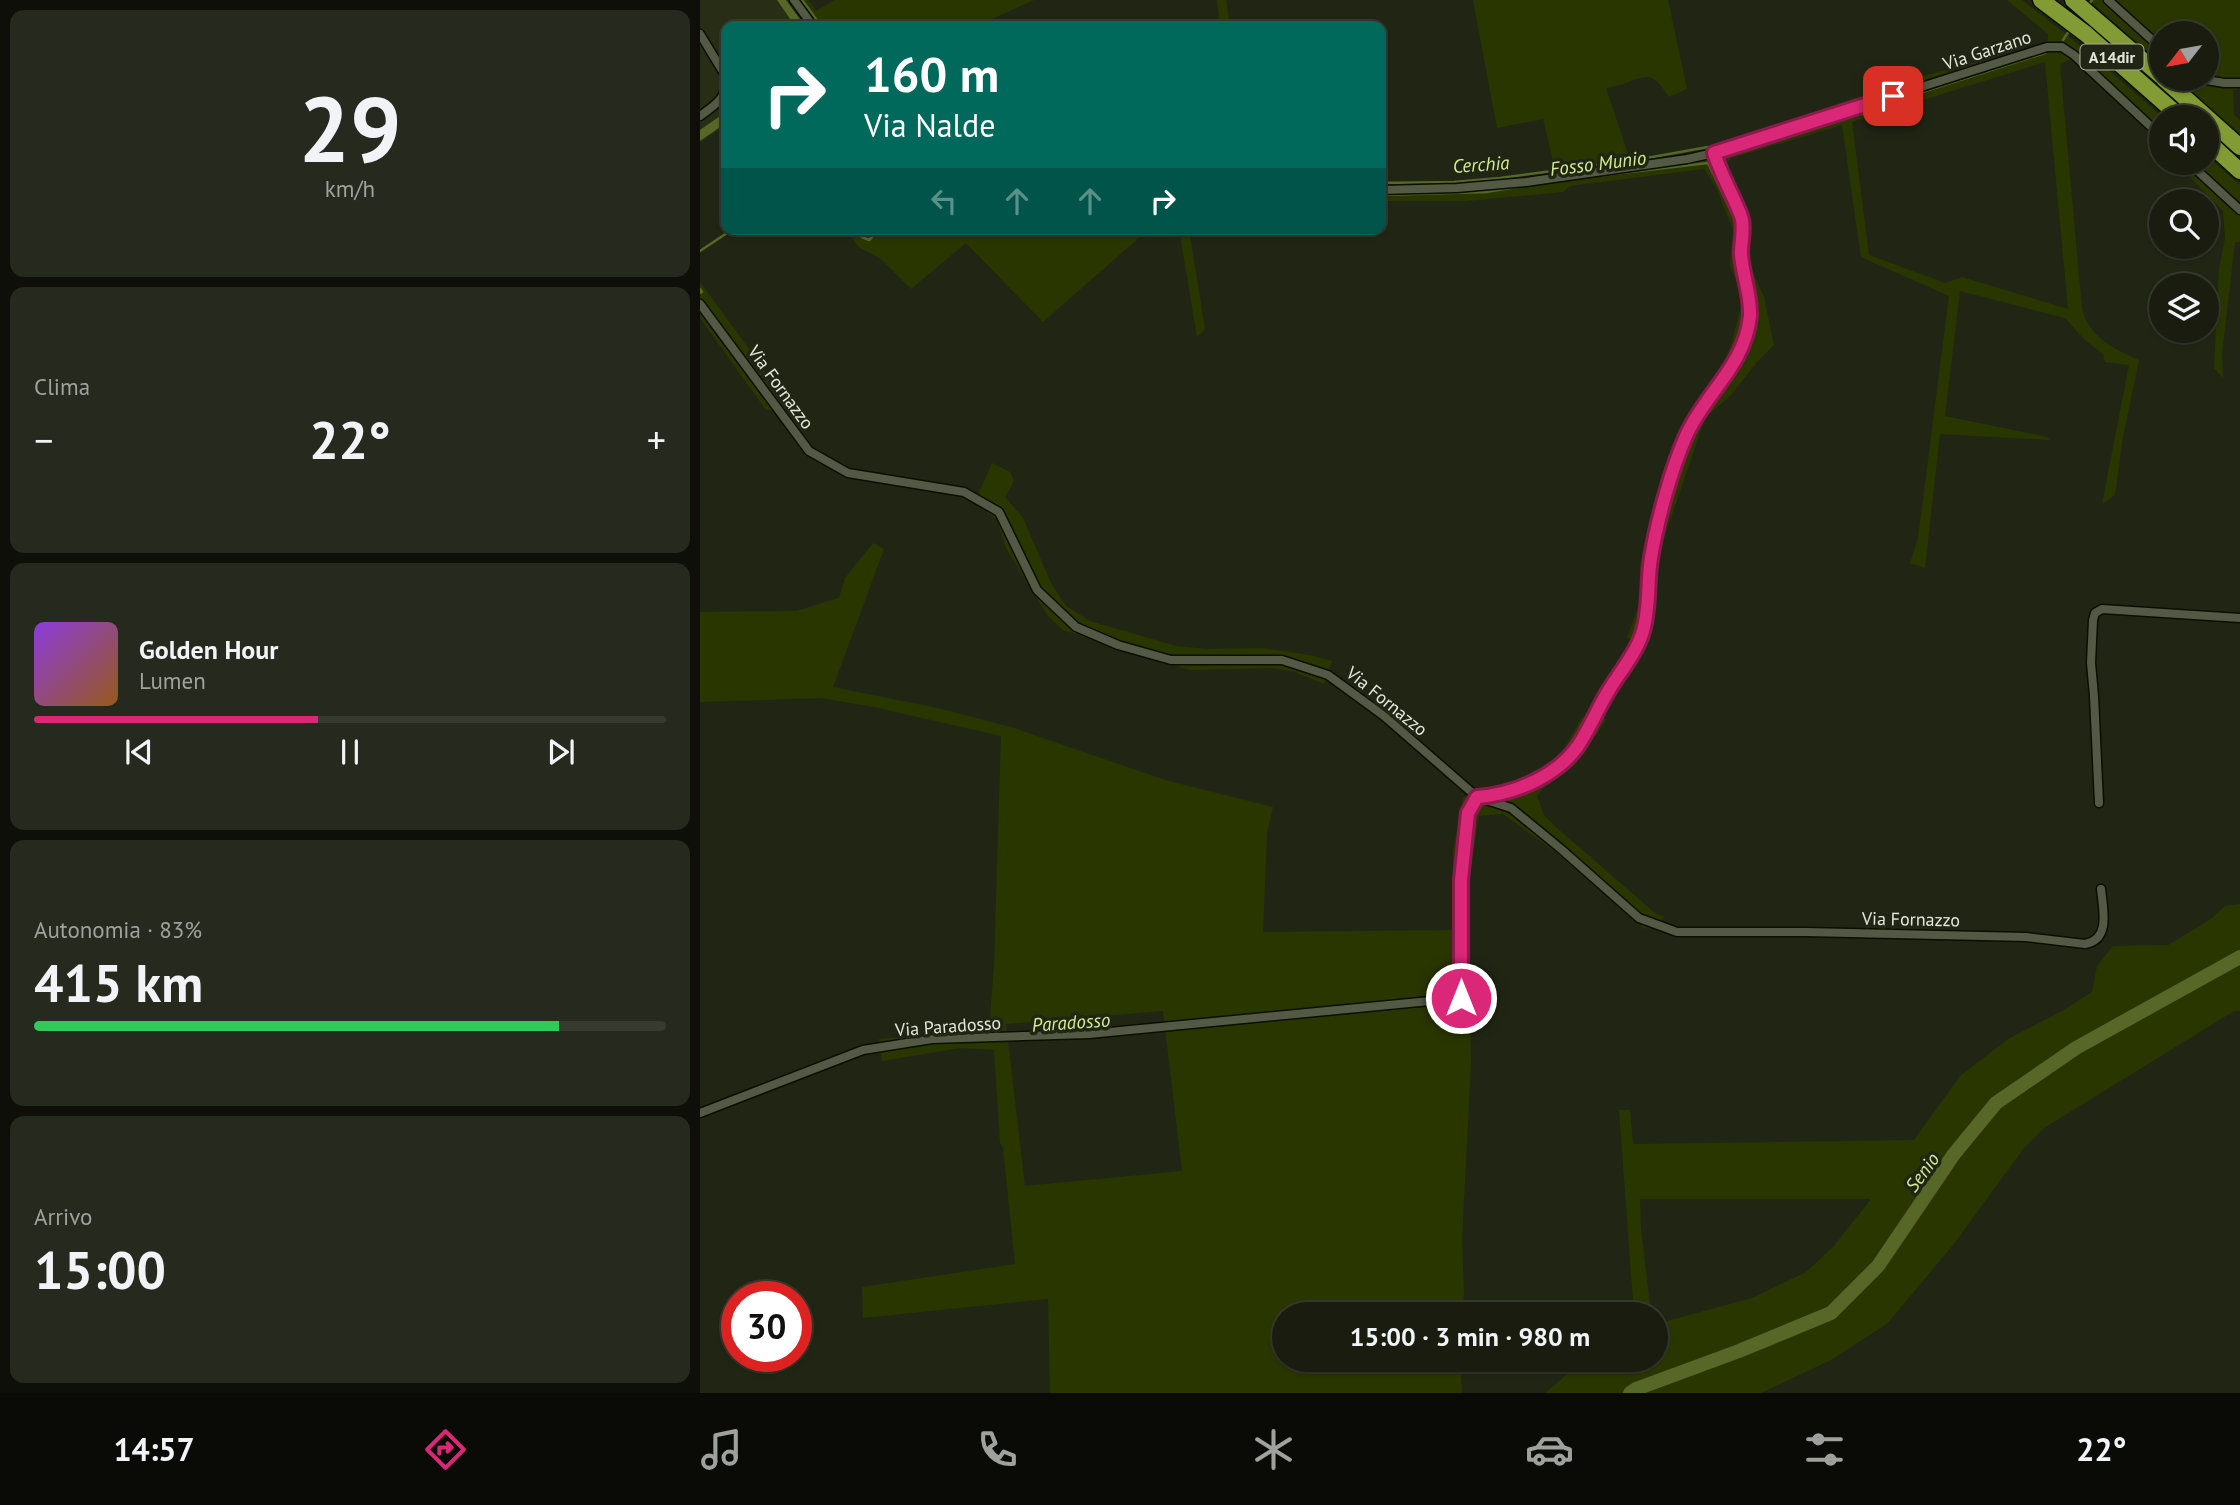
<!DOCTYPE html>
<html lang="it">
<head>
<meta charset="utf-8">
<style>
	:root { --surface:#191c0f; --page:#26291d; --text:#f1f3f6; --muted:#9fa19e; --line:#373a2f; --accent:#db2777 }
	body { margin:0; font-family:"PT Sans",sans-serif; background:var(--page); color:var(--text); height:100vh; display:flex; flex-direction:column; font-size:26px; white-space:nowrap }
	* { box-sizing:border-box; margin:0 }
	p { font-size:23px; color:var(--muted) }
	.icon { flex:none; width:38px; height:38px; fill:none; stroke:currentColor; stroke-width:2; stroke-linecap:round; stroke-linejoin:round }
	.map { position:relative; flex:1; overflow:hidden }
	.drawer { display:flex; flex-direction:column; gap:10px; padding:10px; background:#0e0f08; width:700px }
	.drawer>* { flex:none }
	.guide { position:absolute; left:21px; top:21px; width:665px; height:214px; border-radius:14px; box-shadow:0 2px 5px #0004,0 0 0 2px var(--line); background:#00695c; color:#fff; overflow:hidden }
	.needle { width:46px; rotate:239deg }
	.buttons { position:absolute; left:1449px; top:21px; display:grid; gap:14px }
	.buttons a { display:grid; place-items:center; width:70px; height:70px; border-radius:50%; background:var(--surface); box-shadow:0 2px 5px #0004,0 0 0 2px var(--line); font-size:35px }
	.speed { position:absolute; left:21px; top:1281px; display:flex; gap:14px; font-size:35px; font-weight:700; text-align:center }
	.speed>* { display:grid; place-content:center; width:91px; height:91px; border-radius:50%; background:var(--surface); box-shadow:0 2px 5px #0004,0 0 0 2px var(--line); line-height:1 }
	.speed .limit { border:10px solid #d22; background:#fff; color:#111 }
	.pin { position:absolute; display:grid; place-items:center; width:60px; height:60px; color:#fff; margin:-30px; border-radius:14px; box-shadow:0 4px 10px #0006 }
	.me { position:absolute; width:77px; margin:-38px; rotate:0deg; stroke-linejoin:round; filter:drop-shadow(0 0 5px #0008) }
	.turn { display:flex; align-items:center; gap:24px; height:147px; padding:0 28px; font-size:32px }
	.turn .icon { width:91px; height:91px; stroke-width:2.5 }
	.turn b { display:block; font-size:49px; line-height:60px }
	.lanes { display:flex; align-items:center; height:66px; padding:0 28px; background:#0003; justify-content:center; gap:35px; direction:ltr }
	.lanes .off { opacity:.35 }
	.big { font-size:52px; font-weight:800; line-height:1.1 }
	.drawer .tile { flex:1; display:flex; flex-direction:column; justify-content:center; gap:10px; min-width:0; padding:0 24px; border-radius:14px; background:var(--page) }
	.drawer .dial { align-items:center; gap:0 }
	.dial b { font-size:91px; line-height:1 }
	.song { display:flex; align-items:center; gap:21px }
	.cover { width:84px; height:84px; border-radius:10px; background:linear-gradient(135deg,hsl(270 70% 55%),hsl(30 70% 35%)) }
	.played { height:7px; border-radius:4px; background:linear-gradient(90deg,var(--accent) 45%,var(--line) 45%) }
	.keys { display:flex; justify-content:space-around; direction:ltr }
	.heat { display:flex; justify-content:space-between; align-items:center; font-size:38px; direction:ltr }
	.charge { height:10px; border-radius:5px; background:linear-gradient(90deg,#34c759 83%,var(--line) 0) }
	.trip { position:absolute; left:572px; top:1302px; width:396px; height:70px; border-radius:35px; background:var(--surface); box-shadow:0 2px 5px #0004,0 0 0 2px var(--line); font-weight:800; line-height:70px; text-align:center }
	.dock { display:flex; height:112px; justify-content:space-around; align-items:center; background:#0a0b06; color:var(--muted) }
	.dock .icon { width:49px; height:49px }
	.dock .current { color:var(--accent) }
	.dock b { font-size:32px; color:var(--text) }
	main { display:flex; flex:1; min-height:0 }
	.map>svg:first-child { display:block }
	.built { fill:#272e15 }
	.green { fill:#2a3600; fill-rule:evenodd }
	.water { fill:#566728 }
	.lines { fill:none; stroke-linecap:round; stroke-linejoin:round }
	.stream { stroke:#566728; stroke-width:2.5 }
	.river { stroke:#566728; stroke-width:14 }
	.street-casing { stroke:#0a0f01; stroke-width:11 }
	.highway-casing { stroke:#0a0f01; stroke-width:19 }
	.street { stroke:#535945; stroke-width:8 }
	.highway { stroke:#829b35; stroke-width:16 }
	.route-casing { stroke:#8e194d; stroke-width:18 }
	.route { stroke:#db2777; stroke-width:12 }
	.labels { text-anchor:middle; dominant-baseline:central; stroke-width:7; stroke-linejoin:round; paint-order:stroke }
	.shield { fill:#212614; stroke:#a9ad9f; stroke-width:2 }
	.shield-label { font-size:16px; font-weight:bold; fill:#e3e7db }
	.street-label { font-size:18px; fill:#e3e7db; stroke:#212614 }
	.water-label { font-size:19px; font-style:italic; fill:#d2ed93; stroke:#212614 }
</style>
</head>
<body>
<main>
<section class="drawer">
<div class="tile dial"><b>29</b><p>km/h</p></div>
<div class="tile"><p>Clima</p>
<div class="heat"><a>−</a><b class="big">22°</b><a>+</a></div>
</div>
<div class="tile">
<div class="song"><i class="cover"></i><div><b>Golden Hour</b><p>Lumen</p></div></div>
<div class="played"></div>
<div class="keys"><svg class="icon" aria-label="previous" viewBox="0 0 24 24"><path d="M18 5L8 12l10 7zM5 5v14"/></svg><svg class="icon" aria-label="pause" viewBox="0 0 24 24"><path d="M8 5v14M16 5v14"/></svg><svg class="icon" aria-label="next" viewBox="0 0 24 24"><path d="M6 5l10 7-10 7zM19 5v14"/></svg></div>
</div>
<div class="tile"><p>Autonomia · 83%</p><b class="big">415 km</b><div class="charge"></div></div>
<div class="tile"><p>Arrivo</p><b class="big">15:00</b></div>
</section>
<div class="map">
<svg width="1540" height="1393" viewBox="0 0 1540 1393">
	<rect width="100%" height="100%" fill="#212614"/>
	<path class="built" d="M0 0H88L107 26H26V125L0 143Z"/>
	<path class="green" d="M88 0H108L116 11 135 0H334L276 26H107Z
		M517 0H526L530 26H520Z
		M773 0H968L987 89 969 97C955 77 952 72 929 82 922 85 914 86 906 88L931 163 990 154 1211 79 1342 45 1348 41V34L1307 0H1322L1387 51 1462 117 1461 147 1435 117 1374 57 1360 65 1382 309C1389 337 1414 349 1439 360L1423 437 1415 495 1402 504 1429 365 1405 362 1403 354 1385 340 1365 318 1260 291 1245 416 1347 437 1350 440 1240 434 1225 568 1210 563 1218 538 1249 296 1161 257 1142 125 1032 158 1025 164 1044 210 1049 242 1048 262 1064 297 1074 345 1057 362 1031 395 1005 418 958 556 956 604 952 614 950 641 927 638 940 601V566L964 468 998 400 1020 371 1031 345 1043 298 1030 265 1033 230 1016 187 1004 169 870 186 863 192 767 201H681V181L781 182 856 173 843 119 797 128ZM1345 62 1368 309 1262 277 1245 283 1169 255 1152 122Z
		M1389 0H1540V89L1533 90 1534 115 1540 120V138L1474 79H1507V33H1461V67Z
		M1507 156 1540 185V242H1535L1522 354 1523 378 1514 368 1519 269 1525 238 1523 211 1476 163H1507Z
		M144 229H449L343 322 266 243 211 289 181 259 160 248Z
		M479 229H489L505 329 497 337Z
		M0 282 94 410H66L0 318Z
		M292 463 310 472 314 481 305 497 323 518 351 583 366 606 390 621 476 646 508 649 561 648 610 655 632 661 624 684 595 672 573 668 490 670 363 630 348 616 326 581 306 548 297 520 275 502Z
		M173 543 184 549 133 687 242 709 314 728 465 780 573 807 567 833 563 932 752 930 753 851 763 797 804 798 859 758 882 717 907 719 875 765 846 786 837 796 844 815 857 828 955 913 965 917 945 929 855 852 803 814 779 816 769 880 771 1064 762 1239 764 1293 762 1314H584V1360H760L762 1393H350L348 1299 163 1318 162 1287 315 1264 303 1148 300 1143 294 1050 260 1048 182 1061 179 1039 289 1029 294 967 301 736 174 707 121 698 0 702V612L96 611 139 598 145 578ZM463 1011 482 1171 325 1186 306 1024Z
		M1540 904V1011H1534L1344 1128 1324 1148 1253 1245 1187 1324 1129 1361 1061 1393H845L884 1360H956V1324L1052 1298 1106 1272 1133 1247 1171 1199H940L941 1228 951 1314H934L919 1110H930L933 1144 1214 1140 1260 1076 1308 1039 1362 1011 1392 992 1397 966 1413 946 1468 945 1511 919 1525 906Z"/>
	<path class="water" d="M77 0H86L105 26H95Z
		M26 112V123L0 141V130Z"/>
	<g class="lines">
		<path class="stream" d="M102 0 121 26
			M1390 3 1392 0
			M1363 40 1369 31
			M1022 156 1345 53
			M878 178 1008 163 1037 223V253
			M681 183 754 182 800 178 930 161 1008 147
			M681 195 786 192 823 186
			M157 229 162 237 169 240 180 229
			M0 251 33 229
			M0 289 2 292 0 293"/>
		<path class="river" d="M930 1393 936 1389 1039 1351 1131 1313 1178 1266 1254 1154 1296 1103 1376 1048 1540 957"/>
		<defs>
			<path id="street" d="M94 0 113 26
				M1408 0 1461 48
				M0 34 25 75 26 83
				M1501 79 1524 83H1540
				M0 116C12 107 25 100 26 84
				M1489 163 1540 210
				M681 190 757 188 826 182 987 159 1014 153 1347 47H1362L1374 55 1461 136
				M0 304 109 451 148 473 264 492 299 512 337 590 376 627 418 645 471 660H582L628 675 684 716 777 797 811 808 861 849 939 918 977 932H1106L1326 937 1385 944C1411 940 1403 909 1401 889
				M1399 803 1394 696 1391 663 1393 620 1395 613 1402 609 1540 618
				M0 1113 163 1050 232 1039 389 1034 761 998V880L767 813 777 797C814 794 856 777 878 746 891 727 900 705 911 686 922 668 938 651 943 631 950 607 947 582 951 558 957 521 971 470 986 436 1005 393 1045 366 1049 315 1051 294 1042 274 1041 253 1041 241 1045 227 1041 216 1033 194 1021 175 1014 153"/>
			<path id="highway" d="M1341 0 1386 34 1480 117
				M1373 0 1461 76
				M1464 79 1540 147
				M1507 141 1540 171"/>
		</defs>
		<use href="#street" class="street-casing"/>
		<use href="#highway" class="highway-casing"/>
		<use href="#street" class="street"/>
		<use href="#highway" class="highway"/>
	</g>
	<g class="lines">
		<defs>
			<path id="route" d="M761 998V880L768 813 777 797C814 794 856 777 878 746 890 728 898 708 909 690 920 672 937 652 943 631 950 607 947 582 951 558 957 521 971 470 986 436 1005 393 1045 366 1050 316 1051 294 1042 274 1041 253 1041 241 1045 227 1041 216 1033 195 1021 175 1014 153L1193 96"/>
		</defs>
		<use href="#route" class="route-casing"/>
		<use href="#route" class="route"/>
	</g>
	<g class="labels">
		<rect class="shield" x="1380.5" y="44.5" width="63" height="25" rx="5"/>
		<g class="shield-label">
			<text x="1412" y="57">A14dir</text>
		</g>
		<g class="street-label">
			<text transform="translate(1287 50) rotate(-18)">Via Garzano</text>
			<text transform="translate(81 387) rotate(54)">Via Fornazzo</text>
			<text transform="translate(687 701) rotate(39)">Via Fornazzo</text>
			<text transform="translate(1211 919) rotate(1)">Via Fornazzo</text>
			<text transform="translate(248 1026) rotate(-4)">Via Paradosso</text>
		</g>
		<g class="water-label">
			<text transform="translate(898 163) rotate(-7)">Fosso Munio</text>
			<text transform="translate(781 164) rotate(-4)">Cerchia</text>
			<text transform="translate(371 1022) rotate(-4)">Paradosso</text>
			<text transform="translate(1222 1172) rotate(-54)">Senio</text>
		</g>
	</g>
</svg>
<div class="buttons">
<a><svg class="needle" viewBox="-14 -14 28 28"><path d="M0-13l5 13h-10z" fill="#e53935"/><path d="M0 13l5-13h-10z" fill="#9fa19e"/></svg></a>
<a><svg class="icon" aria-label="sound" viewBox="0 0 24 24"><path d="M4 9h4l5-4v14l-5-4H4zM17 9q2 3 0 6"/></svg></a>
<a><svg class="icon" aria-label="search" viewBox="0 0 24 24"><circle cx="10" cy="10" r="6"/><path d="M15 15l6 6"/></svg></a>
<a><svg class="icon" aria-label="layers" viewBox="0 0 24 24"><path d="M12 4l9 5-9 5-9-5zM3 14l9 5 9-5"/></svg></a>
</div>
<div class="speed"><div class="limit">30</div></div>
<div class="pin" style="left:1193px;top:96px;background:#d93025"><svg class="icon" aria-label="arrive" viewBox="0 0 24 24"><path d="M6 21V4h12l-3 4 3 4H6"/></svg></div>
<svg class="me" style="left:761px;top:998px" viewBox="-20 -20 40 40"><circle r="17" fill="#db2777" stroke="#fff" stroke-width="3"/><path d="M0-11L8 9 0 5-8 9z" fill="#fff"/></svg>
<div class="trip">15:00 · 3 min · 980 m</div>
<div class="guide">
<div class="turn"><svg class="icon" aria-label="right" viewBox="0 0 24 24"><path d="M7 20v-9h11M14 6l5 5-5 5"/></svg><div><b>160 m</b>Via Nalde</div></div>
<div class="lanes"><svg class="icon off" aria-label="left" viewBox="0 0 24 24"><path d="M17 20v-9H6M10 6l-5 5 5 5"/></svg><svg class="icon off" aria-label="ahead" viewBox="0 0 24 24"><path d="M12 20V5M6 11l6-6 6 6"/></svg><svg class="icon off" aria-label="ahead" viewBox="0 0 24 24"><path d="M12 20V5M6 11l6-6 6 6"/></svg><svg class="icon" aria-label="right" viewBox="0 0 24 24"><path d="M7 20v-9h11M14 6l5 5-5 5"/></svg></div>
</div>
</div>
</main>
<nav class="dock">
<b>14:57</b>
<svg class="icon current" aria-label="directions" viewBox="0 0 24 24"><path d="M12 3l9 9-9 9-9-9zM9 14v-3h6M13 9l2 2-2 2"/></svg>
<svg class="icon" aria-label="music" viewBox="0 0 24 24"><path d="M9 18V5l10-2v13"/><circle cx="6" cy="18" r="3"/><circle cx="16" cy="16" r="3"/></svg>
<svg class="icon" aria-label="phone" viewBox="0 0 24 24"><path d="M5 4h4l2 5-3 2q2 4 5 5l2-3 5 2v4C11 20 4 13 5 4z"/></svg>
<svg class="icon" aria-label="climate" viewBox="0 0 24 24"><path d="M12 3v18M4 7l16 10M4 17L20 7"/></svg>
<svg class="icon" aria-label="car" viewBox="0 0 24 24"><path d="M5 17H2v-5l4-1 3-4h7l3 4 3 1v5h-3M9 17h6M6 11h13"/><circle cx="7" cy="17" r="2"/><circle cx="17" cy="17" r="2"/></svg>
<svg class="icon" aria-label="filters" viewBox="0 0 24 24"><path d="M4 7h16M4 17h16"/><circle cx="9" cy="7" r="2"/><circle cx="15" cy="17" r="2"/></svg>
<b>22°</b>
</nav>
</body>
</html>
